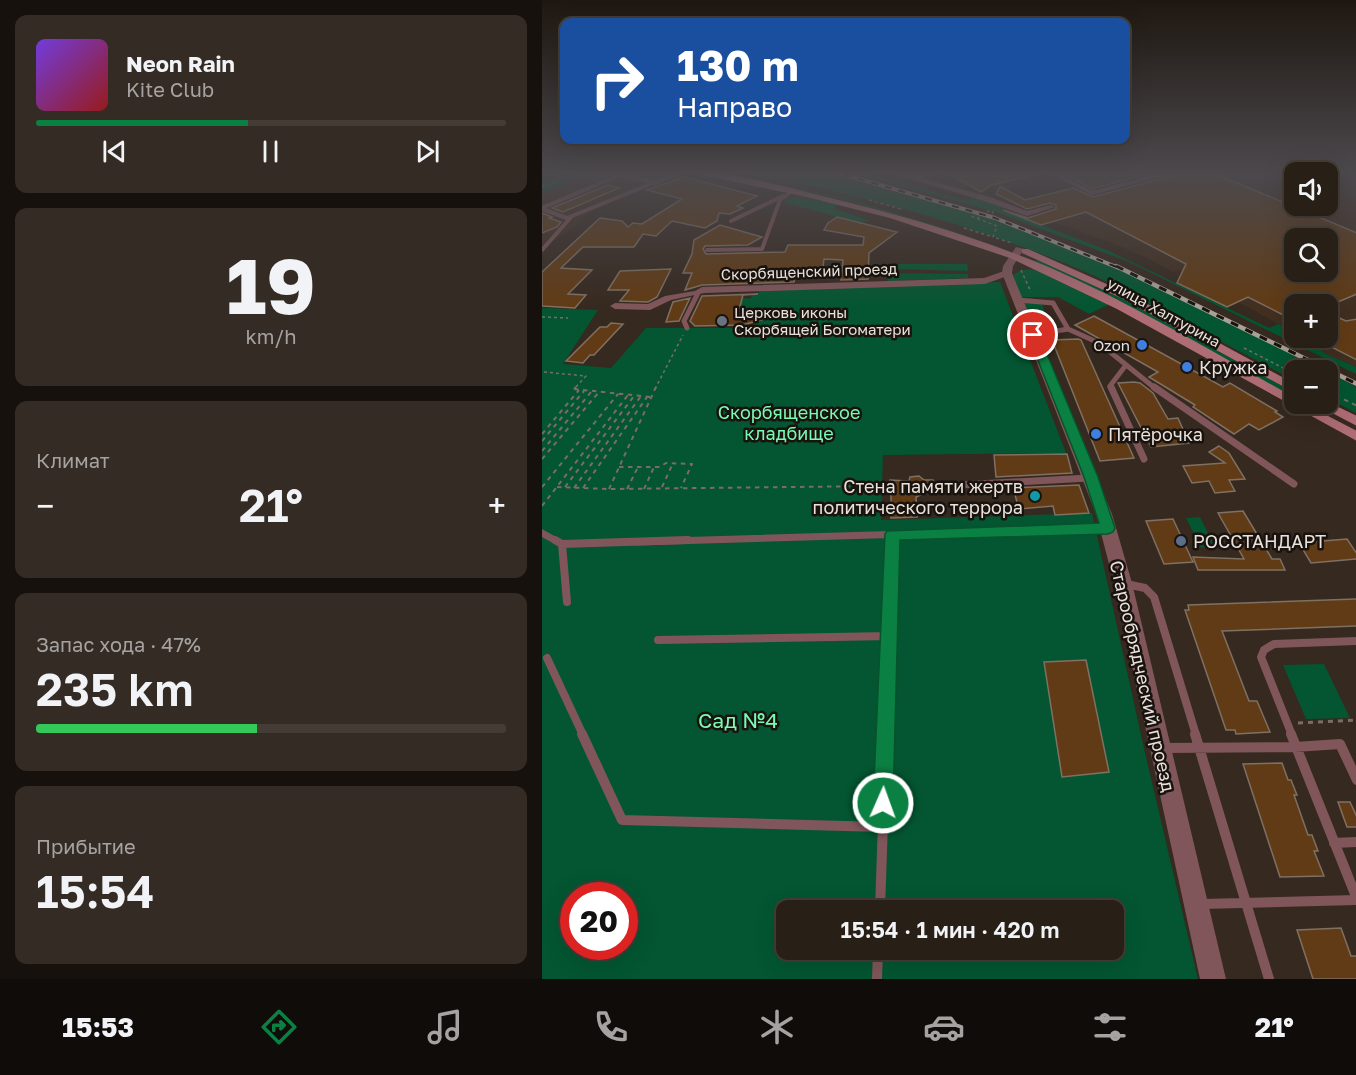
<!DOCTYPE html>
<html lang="ru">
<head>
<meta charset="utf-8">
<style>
	:root { --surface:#281f17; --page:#342c24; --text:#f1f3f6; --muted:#a5a2a1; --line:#443d36; --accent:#0b8043 }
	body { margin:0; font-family:"Golos Text",sans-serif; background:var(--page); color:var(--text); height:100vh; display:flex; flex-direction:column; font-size:22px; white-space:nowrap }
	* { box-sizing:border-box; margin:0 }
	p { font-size:20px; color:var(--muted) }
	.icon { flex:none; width:33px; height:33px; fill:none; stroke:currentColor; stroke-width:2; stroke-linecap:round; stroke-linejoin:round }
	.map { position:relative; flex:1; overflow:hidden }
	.sheet { display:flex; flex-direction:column; gap:15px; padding:15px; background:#16110d; width:542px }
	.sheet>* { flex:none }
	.guide { position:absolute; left:18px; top:18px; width:570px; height:126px; border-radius:12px; box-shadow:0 6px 24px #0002,0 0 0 2px var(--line); background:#1a4fa0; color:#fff; overflow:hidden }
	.controls { position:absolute; left:742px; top:162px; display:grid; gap:12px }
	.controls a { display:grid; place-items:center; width:54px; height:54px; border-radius:12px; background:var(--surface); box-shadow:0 6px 24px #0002,0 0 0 2px var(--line); font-size:30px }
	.speed { position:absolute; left:18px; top:882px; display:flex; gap:12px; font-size:30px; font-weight:700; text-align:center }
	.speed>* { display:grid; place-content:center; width:78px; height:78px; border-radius:50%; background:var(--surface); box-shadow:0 6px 24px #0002,0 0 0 2px var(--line); line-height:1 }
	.speed .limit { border:9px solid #d22; background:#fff; color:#111 }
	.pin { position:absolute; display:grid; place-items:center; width:51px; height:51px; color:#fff; margin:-26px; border:3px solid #fff; border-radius:50%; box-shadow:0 2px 6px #0007 }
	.me { position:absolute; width:66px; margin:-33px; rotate:2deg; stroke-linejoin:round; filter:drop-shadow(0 0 4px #0008) }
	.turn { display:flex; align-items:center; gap:21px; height:126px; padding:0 18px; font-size:27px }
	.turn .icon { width:78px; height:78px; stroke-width:2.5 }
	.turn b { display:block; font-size:42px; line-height:51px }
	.big { font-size:45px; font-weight:600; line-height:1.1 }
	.sheet .tile { flex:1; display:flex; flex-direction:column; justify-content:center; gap:9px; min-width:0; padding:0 21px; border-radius:12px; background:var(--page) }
	.sheet .dial { align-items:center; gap:0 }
	.dial b { font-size:78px; line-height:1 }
	.song { display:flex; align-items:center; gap:18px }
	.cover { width:72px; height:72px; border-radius:9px; background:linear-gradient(135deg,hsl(260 70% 55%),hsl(0 70% 35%)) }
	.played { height:6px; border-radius:3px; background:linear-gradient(90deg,var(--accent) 45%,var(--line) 45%) }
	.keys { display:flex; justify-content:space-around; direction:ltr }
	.heat { display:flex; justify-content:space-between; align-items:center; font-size:33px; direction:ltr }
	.charge { height:9px; border-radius:4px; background:linear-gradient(90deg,#34c759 47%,var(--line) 0) }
	.trip { position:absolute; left:234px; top:900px; width:348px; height:60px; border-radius:12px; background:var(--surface); box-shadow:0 6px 24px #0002,0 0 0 2px var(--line); font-weight:600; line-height:60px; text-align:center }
	.tabs { display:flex; height:96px; justify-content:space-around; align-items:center; background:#100c09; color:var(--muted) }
	.tabs .icon { width:42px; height:42px }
	.tabs .current { color:var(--accent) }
	.tabs b { font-size:27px; color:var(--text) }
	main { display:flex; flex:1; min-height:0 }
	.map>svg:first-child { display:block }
	.built { fill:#412f20; fill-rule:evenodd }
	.green { fill:#035631; fill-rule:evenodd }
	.building { fill:#613b15; stroke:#7f7064; stroke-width:1.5; fill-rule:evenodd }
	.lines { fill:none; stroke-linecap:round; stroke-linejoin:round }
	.path-far2 { stroke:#796d65; stroke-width:1.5; stroke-dasharray:3 3; stroke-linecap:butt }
	.path-far1 { stroke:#796d65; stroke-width:2; stroke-dasharray:4.5 4.5; stroke-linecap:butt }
	.path { stroke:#796d65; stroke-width:3; stroke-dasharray:5 5; stroke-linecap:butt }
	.service-far4 { stroke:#80565a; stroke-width:4 }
	.service-far3 { stroke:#80565a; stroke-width:5 }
	.service-far2 { stroke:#80565a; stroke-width:7 }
	.service-far1 { stroke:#80565a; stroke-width:8 }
	.service { stroke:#80565a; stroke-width:10 }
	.minor { fill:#80565a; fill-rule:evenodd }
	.tertiary { fill:#80565a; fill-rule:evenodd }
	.secondary { fill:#ae6c74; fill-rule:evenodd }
	.rail-far1-casing { stroke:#aaa097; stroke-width:4 }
	.rail-casing { stroke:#aaa097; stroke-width:4.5 }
	.rail-far1 { stroke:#19130f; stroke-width:2; stroke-dasharray:7; stroke-linecap:butt }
	.rail { stroke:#19130f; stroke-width:3; stroke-dasharray:8; stroke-linecap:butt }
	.route { fill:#0b8043; stroke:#07532c; stroke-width:1.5 }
	.worship-dot { fill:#6b7280; stroke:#19130f; stroke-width:2 }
	.shop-dot { fill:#3f7fe0; stroke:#19130f; stroke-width:2 }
	.culture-dot { fill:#0f9aa8; stroke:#19130f; stroke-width:2 }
	.service-dot { fill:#5c6f8a; stroke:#19130f; stroke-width:2 }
	.labels { text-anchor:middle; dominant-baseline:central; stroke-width:5; stroke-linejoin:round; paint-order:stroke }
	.far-street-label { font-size:15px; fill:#eae1da; stroke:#19130f }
	.far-poi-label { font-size:15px; fill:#eae1da; stroke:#19130f; text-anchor:start }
	.poi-label { font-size:18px; fill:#eae1da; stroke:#19130f; text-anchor:start }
	.park-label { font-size:18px; fill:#7afbb2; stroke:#19130f }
	.street-label { font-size:18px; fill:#eae1da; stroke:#19130f }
	.near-park-label { font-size:21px; fill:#7afbb2; stroke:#19130f }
</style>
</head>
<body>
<main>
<section class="sheet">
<div class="tile">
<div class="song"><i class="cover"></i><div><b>Neon Rain</b><p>Kite Club</p></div></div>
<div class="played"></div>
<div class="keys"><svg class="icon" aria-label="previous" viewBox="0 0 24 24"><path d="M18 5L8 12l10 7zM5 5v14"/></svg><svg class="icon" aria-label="pause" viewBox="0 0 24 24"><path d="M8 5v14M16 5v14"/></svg><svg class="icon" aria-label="next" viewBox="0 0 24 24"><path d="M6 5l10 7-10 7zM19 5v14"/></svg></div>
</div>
<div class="tile dial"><b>19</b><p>km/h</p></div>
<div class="tile"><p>Климат</p>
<div class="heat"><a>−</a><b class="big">21°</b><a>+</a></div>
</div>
<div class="tile"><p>Запас хода · 47%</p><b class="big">235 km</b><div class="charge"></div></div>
<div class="tile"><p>Прибытие</p><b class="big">15:54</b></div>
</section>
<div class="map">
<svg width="815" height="979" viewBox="0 0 815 979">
	<rect width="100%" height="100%" fill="#36291f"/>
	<path class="built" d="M54 171 132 173 47 212 30 229 0 247V194Z
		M648 171H814V367L784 354 761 338H786V304H753V333L637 270 631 272 603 257 568 242 514 223ZM753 172H786V206H753ZM753 238H786V272H753Z"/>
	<path class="green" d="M0 171H54L0 194Z
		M152 171H166L304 198 440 240 300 199Z
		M192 171H278L452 220 578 269 784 370H753V381C709 357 664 334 620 311 597 299 574 286 551 275 436 225 315 193 192 171Z
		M305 171H317L425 201 432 196 463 206 458 209 565 250 727 328 736 324 753 333V338H761L784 354 814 367V374L587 262 457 213Z
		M255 196 297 204 291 209 327 220 320 223 243 203V200Z
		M496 260 577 297 753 393V399L491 261Z
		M348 264H425L426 271 347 269Z
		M493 269 568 304 547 314 516 297H479L471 275 479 270Z
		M347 273 426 274V278L346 281Z
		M458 282 524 453 341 455 339 520 550 513 601 744 656 979H0V308L56 310 21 364 69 368 104 328H212L216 314 206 310 172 311 176 300 209 298 210 294H216L217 291ZM32 896H82V946H32ZM244 910H572V950H244Z
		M484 302 500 303 508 330 494 329 482 303Z
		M786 372 814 387V413L786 398Z
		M658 517 673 547 659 548 644 518Z
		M782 664 808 718 764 719 741 665Z"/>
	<path class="building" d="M420 171H492V175L449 185 439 192 408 174Z
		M518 171H615L550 189Z
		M636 171H666L815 233V294L791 304H753V321L706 297 685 307 635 283 644 264 544 212 499 225 461 210 486 218 514 209V205L508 203 485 209 454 194 458 186 483 200 531 188 551 197 633 175ZM753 238H786V279L770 272H753Z
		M142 177 215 196 195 206 201 208 188 214 177 213 175 221 163 228 130 221 114 236 101 234 92 247H41L19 268 50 270 26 294 44 295 33 308 0 306V272L58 218 80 221 86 227 91 223 100 224 140 199 105 190Z
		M66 185 77 188 21 212 10 208Z
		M0 213 10 217 7 218 19 222 15 227 0 233Z
		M295 217 355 232 327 253 326 279 299 280 301 260 282 259 281 267H276L275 273 253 274 252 282 160 285 143 290 150 273H141L150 254 152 240 178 225 220 237 206 245 163 246 161 249 164 254 243 252 246 245H321L322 237 282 230 286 223Z
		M129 269 115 297 106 302 78 301 87 290H66L78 271Z
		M216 294 201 295 196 314H226V318L201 325 153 326 148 321 160 296Z
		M148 298 137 321 124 322 131 302Z
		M786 313 804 321 815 319V360L772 338H786Z
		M552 316 681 387 688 383 735 411 733 412 741 417 717 430 707 424 692 434 651 407 653 405 607 377 616 372 533 325Z
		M69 323 81 324 52 355H48L41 363 24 361 58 327H65Z
		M536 339 539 340 592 458 558 461 510 340Z
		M592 382 598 383 611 393 626 419 636 418 647 443 609 447 576 383Z
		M677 446 687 453 703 479 687 480 693 491 673 493 667 481 650 483 641 466 683 463 667 452Z
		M525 454 530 473 454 477 452 455Z
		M377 476 382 480H391L394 486 392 490 383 491 381 494 374 497 375 517 349 518V496L344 488 348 480 367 481 368 477Z
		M537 485 547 513 513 515 511 506 477 509 471 488Z
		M701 511 730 559H738L743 570H656L651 557 702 559 676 513Z
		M631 519 651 562 622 564 604 521Z
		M805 539 815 554V559L769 563 757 543Z
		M815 599V626L680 631 707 701H715L728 732 694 734 693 730H684L643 610H647L646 605Z
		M544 660 567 772 520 777 502 662Z
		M740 763 746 780H749L755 795H752L766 835H770L776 851H772L782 876 738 877 701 764Z
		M796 802H808L815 817V827H805Z
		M799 928 809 956H815V979H771L755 930Z"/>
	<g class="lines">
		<path class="path-far2" d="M10 171 19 179
			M0 187 38 171
			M327 200 359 209
			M450 211 451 213 446 211 437 218 428 216 455 226 451 237 470 243
			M422 228 451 237
			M479 270 489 292
			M497 311 503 325
			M0 317 26 318
			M702 348 753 374
			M2 372 44 376 32 389
			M113 389 141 335"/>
		<path class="path-far1" d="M32 389 34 387
			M32 389 109 397
			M786 391 815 406
			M0 434 37 390
			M0 441 42 391
			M0 451 50 391
			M0 459 57 392
			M77 467H118L124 463 150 464 139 488
			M0 487 76 394
			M15 487 67 489 337 486
			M23 487 92 396
			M120 487 131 463
			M32 488 99 396
			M41 488 105 397
			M67 489 114 387
			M85 489 96 467
			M102 489 112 467
			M0 506 86 395"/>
		<path class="path" d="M756 723 815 720"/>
		<path class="service-far4" d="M508 171 550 193 632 171
			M357 175 366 171
			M0 208 78 175 114 183 142 171
			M0 209 25 218 111 183
			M189 221 241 196
			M0 250 30 216
			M165 250 220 249 238 200 250 191"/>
		<path class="service-far3" d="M476 300 511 303 526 329 557 343 614 389
			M145 328 142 321 156 293
			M491 335 526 329
			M569 389 568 386 584 365 582 363"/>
		<path class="service-far2" d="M569 387 602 459
			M612 387 752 484
			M418 485 547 478
			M0 533 16 542
			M95 542 566 528
			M350 542V534"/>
		<path class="service-far1" d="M13 540 20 544 146 540
			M20 544 25 602
			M584 584 603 588 612 597 654 735
			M116 640 347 636
			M5 658 41 735
			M344 735 350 540
			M750 735 719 657 722 650 732 644 815 641"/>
		<path class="service" d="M40 734 80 820 340 827
			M653 734 727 979
			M749 734 815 899
			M622 748 753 747 798 744 815 780
			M792 843 815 842
			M660 904 815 900
			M338 910 344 734
			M335 979 336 950"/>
		<path class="minor" d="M342 171C352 171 363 176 372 175 382 175 392 171 402 171L379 178 448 197 485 211 509 205 513 207 485 216 442 201Z
			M465 270 468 271V275L443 284 162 293 129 300 108 310 73 309 68 306 73 303 106 304 123 296 153 291 160 287 442 278Z"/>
		<path class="tertiary" d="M474 247 482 249 471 266 470 273 570 514 590 583 684 979H658L572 583 554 514 460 273 461 266Z"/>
		<path class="secondary" d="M142 171C188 171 236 185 280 196 358 214 435 237 509 268 593 305 673 353 753 398V404H763L815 431V441L575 309 468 258 348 218 269 198Z
			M480 249H486L587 294 753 384V393L579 298 480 253Z
			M786 402 815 416V426L773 404Z"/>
		<defs>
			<path id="rail-far1" d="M289 171 453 218 577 268"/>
			<path id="rail" d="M574 266 815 384"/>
		</defs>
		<use href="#rail-far1" class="rail-far1-casing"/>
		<use href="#rail" class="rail-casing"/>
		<use href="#rail-far1" class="rail-far1"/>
		<use href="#rail" class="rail"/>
	</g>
	<linearGradient id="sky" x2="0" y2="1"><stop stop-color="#1e1711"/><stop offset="0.56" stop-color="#4c494d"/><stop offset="1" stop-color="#4c494d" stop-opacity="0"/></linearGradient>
	<rect width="815" height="308" fill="url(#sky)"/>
	<path class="route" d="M491 332 497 335 556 477 573 528 571 532 566 534 358 540 351 803 348 810 341 813 334 810 331 803 343 534 345 531 557 523 542 477 486 335Z"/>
	<circle class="worship-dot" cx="180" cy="321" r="6"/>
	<g class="shop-dot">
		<circle cx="600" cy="345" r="6"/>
		<circle cx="645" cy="367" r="6"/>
		<circle cx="554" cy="434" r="6"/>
	</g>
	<circle class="culture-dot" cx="493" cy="496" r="6"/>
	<circle class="service-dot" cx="639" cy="541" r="6"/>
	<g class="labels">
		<g class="far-street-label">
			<text transform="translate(267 271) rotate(-2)">Скорбященский проезд</text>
			<text transform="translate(622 312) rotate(29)">улица Халтурина</text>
		</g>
		<g class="far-poi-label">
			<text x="192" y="312">Церковь иконы<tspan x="192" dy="17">Скорбящей Богоматери</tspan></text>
			<text x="588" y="345" text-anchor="end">Ozon</text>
		</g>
		<g class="poi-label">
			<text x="657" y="367">Кружка</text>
			<text x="566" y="434">Пятёрочка</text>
			<text x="481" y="486" text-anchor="end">Стена памяти жертв<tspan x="481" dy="21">политического террора</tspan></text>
			<text x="651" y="541">РОССТАНДАРТ</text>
		</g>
		<g class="park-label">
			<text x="247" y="412">Скорбященское<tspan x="247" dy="21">кладбище</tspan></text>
		</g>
		<g class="street-label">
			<text transform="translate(601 676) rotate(77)">Старообрядческий проезд</text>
		</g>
		<g class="near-park-label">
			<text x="196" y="720">Сад №4</text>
		</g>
	</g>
</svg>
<div class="controls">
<a><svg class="icon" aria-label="sound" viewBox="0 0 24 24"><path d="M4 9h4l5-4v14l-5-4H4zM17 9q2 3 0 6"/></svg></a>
<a><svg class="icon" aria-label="search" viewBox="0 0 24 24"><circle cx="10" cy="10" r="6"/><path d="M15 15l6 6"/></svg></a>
<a>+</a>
<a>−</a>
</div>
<div class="speed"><div class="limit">20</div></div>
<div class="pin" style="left:491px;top:335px;background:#d93025"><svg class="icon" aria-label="arrive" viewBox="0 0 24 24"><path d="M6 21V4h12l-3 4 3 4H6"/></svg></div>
<svg class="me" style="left:341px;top:803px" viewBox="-20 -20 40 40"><circle r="17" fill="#0b8043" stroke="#fff" stroke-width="3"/><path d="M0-11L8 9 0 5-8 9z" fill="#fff"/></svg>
<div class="trip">15:54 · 1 мин · 420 m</div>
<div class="guide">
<div class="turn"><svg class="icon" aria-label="right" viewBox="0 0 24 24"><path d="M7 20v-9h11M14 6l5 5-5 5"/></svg><div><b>130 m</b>Направо</div></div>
</div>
</div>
</main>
<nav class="tabs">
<b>15:53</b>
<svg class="icon current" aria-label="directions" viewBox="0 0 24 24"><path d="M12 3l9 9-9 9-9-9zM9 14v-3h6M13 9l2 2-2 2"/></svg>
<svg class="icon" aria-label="music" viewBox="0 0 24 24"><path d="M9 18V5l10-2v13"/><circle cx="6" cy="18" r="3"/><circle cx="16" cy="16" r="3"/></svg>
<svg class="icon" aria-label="phone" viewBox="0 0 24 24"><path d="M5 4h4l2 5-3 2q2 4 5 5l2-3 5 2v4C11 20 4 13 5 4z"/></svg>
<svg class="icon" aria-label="climate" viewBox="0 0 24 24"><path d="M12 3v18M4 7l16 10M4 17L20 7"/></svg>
<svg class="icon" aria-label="car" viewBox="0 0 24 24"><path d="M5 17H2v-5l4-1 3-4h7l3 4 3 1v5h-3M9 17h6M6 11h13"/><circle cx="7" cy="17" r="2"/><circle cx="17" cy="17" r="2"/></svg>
<svg class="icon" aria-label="filters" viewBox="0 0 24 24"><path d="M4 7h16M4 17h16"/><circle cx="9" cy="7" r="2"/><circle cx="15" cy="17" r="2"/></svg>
<b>21°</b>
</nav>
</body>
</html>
